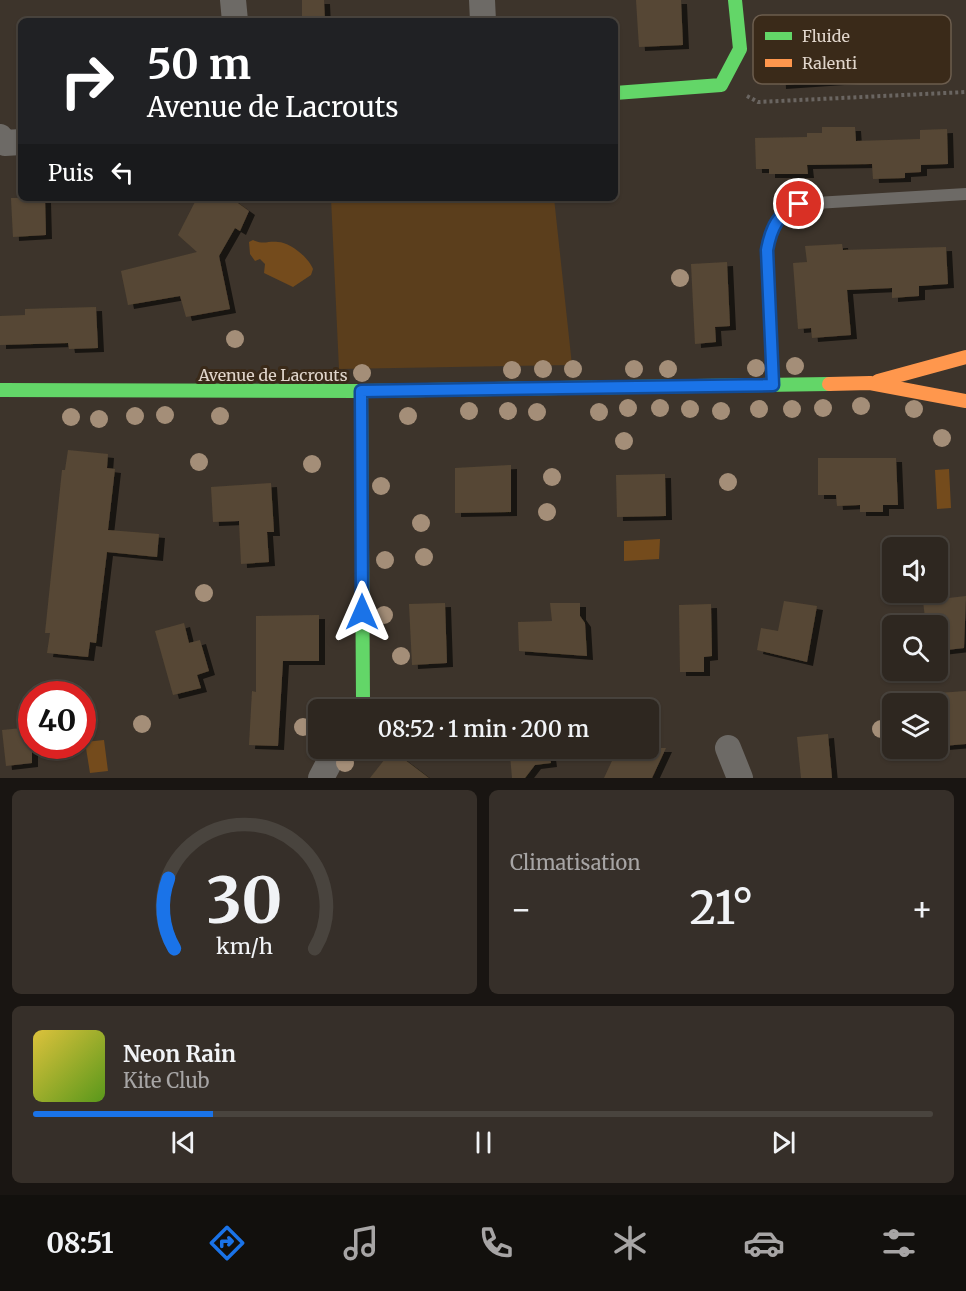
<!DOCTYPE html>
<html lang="fr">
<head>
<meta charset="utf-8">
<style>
	:root { --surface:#2e2720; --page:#362f29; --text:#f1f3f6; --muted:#a7a5a5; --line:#49443e; --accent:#1a73e8 }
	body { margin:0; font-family:Merriweather,serif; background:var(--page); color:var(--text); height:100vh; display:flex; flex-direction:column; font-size:22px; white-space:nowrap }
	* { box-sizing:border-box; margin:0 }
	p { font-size:20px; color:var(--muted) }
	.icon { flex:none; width:33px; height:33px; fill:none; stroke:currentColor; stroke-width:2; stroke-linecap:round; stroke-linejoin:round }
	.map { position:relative; height:778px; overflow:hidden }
	.drawer { display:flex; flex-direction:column; gap:12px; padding:12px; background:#191512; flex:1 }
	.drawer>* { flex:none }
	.top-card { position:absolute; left:18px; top:18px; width:600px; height:183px; border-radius:9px; box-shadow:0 2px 4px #0004,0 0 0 2px var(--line); background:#202124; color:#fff; overflow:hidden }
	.fabs { position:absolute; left:882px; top:537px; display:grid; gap:12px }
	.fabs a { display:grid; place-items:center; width:66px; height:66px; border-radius:9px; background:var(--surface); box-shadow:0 2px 4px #0004,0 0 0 2px var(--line); font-size:30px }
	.speed { position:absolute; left:18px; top:681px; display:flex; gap:12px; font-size:30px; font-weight:700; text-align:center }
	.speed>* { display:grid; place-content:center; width:78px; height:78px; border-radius:50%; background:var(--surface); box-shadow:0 2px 4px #0004,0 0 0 2px var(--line); line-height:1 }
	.speed .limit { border:9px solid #d22; background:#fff; color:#111 }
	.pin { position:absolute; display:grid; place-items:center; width:51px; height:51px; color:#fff; margin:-26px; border:3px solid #fff; border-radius:50%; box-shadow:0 2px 6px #0007 }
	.me { position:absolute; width:66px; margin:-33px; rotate:0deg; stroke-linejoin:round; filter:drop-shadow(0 0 4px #0008) }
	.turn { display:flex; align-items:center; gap:21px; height:126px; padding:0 30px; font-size:27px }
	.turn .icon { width:78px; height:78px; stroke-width:2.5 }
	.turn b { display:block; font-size:42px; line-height:51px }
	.then { display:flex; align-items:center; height:57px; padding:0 30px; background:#0003; gap:12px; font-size:22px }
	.big { font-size:45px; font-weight:600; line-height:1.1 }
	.drawer .card { flex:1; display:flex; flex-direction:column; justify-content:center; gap:9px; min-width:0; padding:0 21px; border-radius:9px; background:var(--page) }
	.drawer .dial { align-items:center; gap:0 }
	.dial svg { height:156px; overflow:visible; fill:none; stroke:var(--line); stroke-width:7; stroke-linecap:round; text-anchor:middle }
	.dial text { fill:var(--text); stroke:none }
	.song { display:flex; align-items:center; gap:18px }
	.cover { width:72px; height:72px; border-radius:9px; background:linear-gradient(135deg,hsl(50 70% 55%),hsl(90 70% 35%)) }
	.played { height:6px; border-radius:3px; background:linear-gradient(90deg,var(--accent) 20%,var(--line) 20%) }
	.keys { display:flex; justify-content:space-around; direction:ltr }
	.heat { display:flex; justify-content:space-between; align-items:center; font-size:33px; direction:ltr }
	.drawer .tiles { flex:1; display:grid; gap:12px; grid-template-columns:1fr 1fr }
	.card:last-child { grid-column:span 2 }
	.trip { position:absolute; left:308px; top:699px; width:351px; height:60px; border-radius:9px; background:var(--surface); box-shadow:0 2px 4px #0004,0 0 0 2px var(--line); font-weight:600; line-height:60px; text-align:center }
	.tab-bar { display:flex; height:96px; justify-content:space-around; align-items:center; background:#12100d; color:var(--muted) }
	.tab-bar .icon { width:42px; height:42px }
	.tab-bar .on { color:var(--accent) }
	.tab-bar b { font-size:27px; color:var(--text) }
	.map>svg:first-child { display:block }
	.green { fill:#5b3e1c }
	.water { fill:#744b1c }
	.building { fill:#564734; filter:url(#shadow) }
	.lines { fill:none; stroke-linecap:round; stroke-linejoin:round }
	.path { stroke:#6a6561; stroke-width:4; stroke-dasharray:3 3; stroke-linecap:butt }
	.lane { stroke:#6d6a66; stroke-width:12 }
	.street { stroke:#6d6a66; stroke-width:26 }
	.fast { stroke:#63d668; stroke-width:14 }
	.slow { stroke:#ff974d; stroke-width:14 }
	.tree { fill:#a48e78 }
	.route-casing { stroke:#114b97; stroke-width:15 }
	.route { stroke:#1a73e8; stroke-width:10 }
	.labels { text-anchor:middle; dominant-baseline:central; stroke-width:6; stroke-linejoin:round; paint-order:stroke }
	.street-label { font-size:16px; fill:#e0d5cb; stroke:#3a2a19 }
	.key { fill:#3a2a19; stroke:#6c5d4e; stroke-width:1.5 }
	.key-label { font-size:16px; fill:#e0d5cb }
</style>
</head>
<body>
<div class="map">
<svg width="966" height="778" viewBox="0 0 966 778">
	<defs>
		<filter id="shadow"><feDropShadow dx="6" dy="4" stdDeviation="0" flood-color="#0009"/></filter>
	</defs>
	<rect width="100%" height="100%" fill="#3d342b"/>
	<path class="green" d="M331 198H554L572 365 339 369Z"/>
	<path class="water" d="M253 240C264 245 267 241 278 242 290 242 309 258 313 269L311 275 293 287 264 273 265 264 260 259 255 261 250 254 249 242Z
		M949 469 951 508 937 509 935 470Z
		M660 539 659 559 624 561V541Z
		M104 740 108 771 90 773 85 742Z"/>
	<path class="building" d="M302 0H324L325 21H302Z
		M636 0H681L683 45 639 47Z
		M938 30 941 74 780 85 778 38 824 36V46L883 43 882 34Z
		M822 127H855L856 141 920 139V130L947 129 948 164 921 165V172L905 173V178L873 179 872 164 807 165 808 174H769V169H756L755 138 807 137V133H822Z
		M11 198H45L46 235 13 237Z
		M197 198H231L249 211 240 231 235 228 219 256 230 309 186 317 180 296 128 305 121 271 197 252 178 235Z
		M842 244 843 250 946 247 948 284 919 286V296L892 298V288L847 290 851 335 812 338 811 328 798 329 793 263 807 262 805 246Z
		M727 262 730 326 715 327 716 342 695 344 691 264Z
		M96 307 98 348 69 349 68 343 0 345V316L25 315V309Z
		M68 450 108 454 107 468 115 469 108 530 159 534 157 557 107 552 96 643 90 642 88 657 47 653 50 633H45L62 470H65Z
		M818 458H896L898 505H883V512H860V505L837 506 836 495H818Z
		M511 465V512L455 513V468Z
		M665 474 666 516 617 517 616 475Z
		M271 483 274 532H267L269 562 241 564 239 521 213 522 211 487Z
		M966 596 964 648 938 651V626H926L923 601Z
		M784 601 817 606 807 662 757 650 761 628 778 631Z
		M445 603 447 663 412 665 409 604Z
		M550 603H580V616L585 623 587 656 519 651 518 622 552 621Z
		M711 604 712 656 704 657V672H680L679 605Z
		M319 615V661H283L278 746 249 745 252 691 256 692V616Z
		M184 623 189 643 200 640 209 671 197 675 201 688 173 695 155 631Z
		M966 691V744L943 746 942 733H938V693Z
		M32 727V763L6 766 2 730Z
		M828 734 832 778H801L797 737Z
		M517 748H549L551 763 535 765 525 778H512L510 755 518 754Z
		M618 748H666L652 778H604Z
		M392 750 429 778H370Z"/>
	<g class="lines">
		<path class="path" d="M747 96 758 102 966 92"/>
		<path class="lane" d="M773 385 767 250C771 228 778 213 799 204L966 194"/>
		<path class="street" d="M233 0 235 21
			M482 0 483 21
			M0 137 5 143 21 142
			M728 748 740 778
			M321 778 337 748"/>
		<path class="fast" d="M615 93 721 85 740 49 735 0
			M0 390 361 391 829 384
			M358 710 363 700 361 391"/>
		<path class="slow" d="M878 381 966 357
			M829 384 870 383 966 401"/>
	</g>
	<g class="tree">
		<circle cx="680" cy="278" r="9"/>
		<circle cx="235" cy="339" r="9"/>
		<circle cx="795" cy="366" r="9"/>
		<circle cx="756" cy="368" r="9"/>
		<circle cx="543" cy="369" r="9"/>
		<circle cx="573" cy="369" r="9"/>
		<circle cx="634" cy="369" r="9"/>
		<circle cx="668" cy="369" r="9"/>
		<circle cx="512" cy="370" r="9"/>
		<circle cx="362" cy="373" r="9"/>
		<circle cx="861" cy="406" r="9"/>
		<circle cx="628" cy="408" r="9"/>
		<circle cx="660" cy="408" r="9"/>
		<circle cx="823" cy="408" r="9"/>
		<circle cx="690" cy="409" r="9"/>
		<circle cx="759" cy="409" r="9"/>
		<circle cx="792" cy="409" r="9"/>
		<circle cx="914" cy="409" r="9"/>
		<circle cx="469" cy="411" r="9"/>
		<circle cx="508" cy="411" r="9"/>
		<circle cx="721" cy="411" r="9"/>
		<circle cx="537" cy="412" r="9"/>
		<circle cx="599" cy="412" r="9"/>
		<circle cx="165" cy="415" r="9"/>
		<circle cx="135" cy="416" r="9"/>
		<circle cx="220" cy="416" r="9"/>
		<circle cx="408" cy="416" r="9"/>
		<circle cx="71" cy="417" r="9"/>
		<circle cx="99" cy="419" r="9"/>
		<circle cx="942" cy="438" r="9"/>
		<circle cx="624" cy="441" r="9"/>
		<circle cx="199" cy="462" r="9"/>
		<circle cx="312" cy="464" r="9"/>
		<circle cx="552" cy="477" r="9"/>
		<circle cx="728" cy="482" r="9"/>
		<circle cx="381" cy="486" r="9"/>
		<circle cx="547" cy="512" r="9"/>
		<circle cx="421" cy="523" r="9"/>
		<circle cx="424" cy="557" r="9"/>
		<circle cx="385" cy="560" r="9"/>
		<circle cx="204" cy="593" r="9"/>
		<circle cx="384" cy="615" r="9"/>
		<circle cx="401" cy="656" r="9"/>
		<circle cx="142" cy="724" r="9"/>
		<circle cx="303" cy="727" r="9"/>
		<circle cx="881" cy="729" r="9"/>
		<circle cx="345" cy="763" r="9"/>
	</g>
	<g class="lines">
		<defs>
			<path id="route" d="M362 612 361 391 773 385 767 250C771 228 778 213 799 204"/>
		</defs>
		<use href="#route" class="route-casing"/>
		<use href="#route" class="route"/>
	</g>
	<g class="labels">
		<g class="street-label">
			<text x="273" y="375">Avenue de Lacrouts</text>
		</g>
	</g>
	<rect x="753" y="15" width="198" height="69" rx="9" class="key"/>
	<rect x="765" y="32" width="27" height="8" fill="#63d668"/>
	<rect x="765" y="59" width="27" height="8" fill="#ff974d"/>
	<g class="key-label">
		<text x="802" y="42">Fluide</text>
		<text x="802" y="69">Ralenti</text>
	</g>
</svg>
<div class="fabs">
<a><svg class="icon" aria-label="sound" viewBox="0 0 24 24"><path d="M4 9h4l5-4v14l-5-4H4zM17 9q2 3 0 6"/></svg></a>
<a><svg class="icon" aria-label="search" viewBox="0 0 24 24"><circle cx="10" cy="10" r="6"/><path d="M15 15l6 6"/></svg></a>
<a><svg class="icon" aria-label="layers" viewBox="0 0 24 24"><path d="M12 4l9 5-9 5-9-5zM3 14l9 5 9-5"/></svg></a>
</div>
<div class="speed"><div class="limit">40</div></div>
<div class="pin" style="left:799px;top:204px;background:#d93025"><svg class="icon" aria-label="arrive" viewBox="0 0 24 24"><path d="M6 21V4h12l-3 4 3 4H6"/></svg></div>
<svg class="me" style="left:362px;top:612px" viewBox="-20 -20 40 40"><path d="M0-17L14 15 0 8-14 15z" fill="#1a73e8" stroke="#fff" stroke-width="4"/></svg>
<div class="trip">08:52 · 1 min · 200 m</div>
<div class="top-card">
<div class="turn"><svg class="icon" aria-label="right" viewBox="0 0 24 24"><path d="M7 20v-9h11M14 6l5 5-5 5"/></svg><div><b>50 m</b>Avenue de Lacrouts</div></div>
<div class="then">Puis<svg class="icon" aria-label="left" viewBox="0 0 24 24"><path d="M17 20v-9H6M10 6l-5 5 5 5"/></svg></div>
</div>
</div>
<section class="drawer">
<div class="tiles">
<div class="card dial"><svg viewBox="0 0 100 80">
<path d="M14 69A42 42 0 1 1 86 69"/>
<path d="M14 69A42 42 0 0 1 11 33" stroke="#1a73e8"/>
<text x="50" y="56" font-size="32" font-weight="700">30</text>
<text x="50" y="72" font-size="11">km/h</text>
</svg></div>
<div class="card"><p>Climatisation</p>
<div class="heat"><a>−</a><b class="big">21°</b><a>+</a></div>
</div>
<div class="card">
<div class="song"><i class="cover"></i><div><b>Neon Rain</b><p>Kite Club</p></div></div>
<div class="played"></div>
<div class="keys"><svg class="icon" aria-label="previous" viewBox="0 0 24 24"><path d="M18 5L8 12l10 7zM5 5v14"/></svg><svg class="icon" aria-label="pause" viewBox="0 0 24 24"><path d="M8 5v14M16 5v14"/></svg><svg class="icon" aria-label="next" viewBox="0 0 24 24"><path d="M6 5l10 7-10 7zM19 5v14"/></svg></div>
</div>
</div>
</section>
<nav class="tab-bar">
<b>08:51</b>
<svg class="icon on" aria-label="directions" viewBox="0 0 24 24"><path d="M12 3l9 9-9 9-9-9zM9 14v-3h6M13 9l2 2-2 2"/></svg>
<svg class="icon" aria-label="music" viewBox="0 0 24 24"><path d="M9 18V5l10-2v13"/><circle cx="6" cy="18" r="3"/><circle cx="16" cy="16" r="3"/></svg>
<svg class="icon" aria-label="phone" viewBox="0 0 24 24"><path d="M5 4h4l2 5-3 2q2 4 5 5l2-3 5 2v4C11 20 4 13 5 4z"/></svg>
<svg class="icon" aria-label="climate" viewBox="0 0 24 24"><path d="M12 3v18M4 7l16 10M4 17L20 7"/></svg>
<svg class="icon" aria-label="car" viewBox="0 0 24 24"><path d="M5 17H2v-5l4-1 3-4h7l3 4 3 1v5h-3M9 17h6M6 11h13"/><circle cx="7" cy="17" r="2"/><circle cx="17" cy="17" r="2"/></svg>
<svg class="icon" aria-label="filters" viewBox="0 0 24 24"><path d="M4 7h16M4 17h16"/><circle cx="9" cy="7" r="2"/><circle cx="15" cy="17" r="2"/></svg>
</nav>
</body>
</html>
